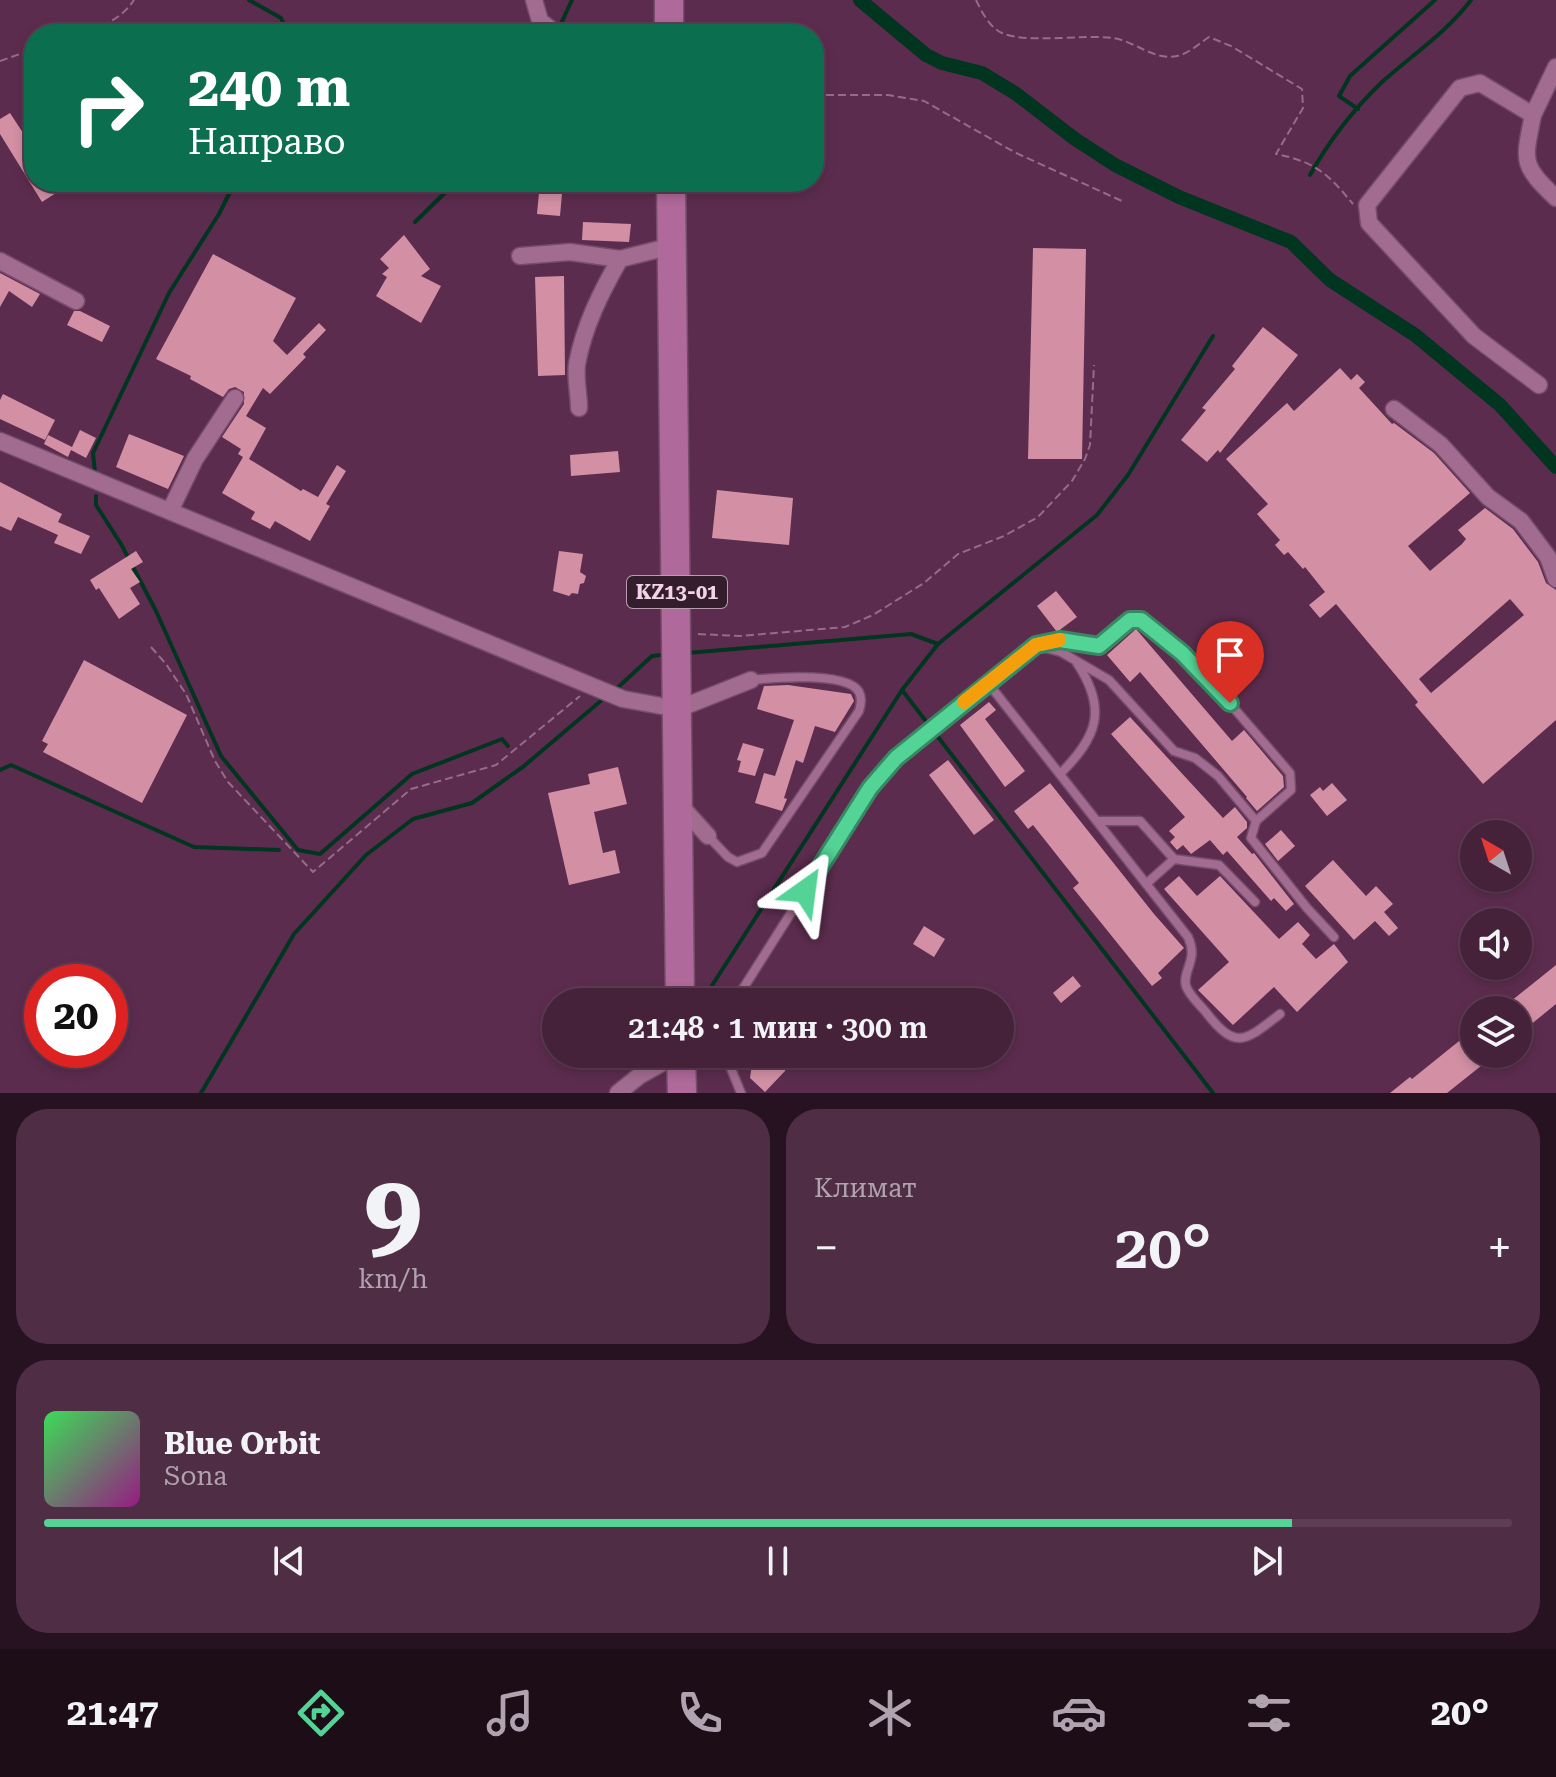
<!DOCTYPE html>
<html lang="ru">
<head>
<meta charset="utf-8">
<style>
	:root { --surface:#45213a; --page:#4f2e45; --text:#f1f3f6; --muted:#b0a3af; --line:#5d3e54; --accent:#53d396 }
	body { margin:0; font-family:"Roboto Serif",serif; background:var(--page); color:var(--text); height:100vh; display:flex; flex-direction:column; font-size:30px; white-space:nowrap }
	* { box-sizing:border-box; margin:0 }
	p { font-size:26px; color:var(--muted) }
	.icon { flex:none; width:44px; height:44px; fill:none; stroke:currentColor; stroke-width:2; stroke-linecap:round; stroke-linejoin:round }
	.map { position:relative; height:1093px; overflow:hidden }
	.drawer { display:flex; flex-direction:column; gap:16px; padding:16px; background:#261220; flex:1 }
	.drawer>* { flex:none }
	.top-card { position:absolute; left:24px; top:24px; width:800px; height:168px; border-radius:32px; box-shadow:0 4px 12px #0003,0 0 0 2px var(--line); background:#0b6e4f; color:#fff; overflow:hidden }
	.needle { width:52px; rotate:321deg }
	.tools { position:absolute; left:1460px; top:820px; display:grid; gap:16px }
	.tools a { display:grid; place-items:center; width:72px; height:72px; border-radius:50%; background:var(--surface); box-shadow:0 4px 12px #0003,0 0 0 2px var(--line); font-size:40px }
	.speed { position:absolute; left:24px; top:964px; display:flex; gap:16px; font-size:40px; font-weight:700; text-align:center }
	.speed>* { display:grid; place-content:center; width:104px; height:104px; border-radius:50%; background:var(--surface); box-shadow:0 4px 12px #0003,0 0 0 2px var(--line); line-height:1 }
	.speed .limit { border:12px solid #d22; background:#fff; color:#111 }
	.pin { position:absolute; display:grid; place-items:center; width:68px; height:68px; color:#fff; margin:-82px -34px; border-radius:50% 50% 50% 0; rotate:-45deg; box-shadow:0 0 8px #0007 }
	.pin .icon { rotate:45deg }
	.me { position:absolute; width:88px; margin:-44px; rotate:31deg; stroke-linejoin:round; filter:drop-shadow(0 0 6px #0008) }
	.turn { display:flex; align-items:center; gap:28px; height:168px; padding:0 32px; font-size:36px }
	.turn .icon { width:104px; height:104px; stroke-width:2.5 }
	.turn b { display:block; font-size:56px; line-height:68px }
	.big { font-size:60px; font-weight:600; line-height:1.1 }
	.drawer .card { flex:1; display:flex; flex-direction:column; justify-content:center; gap:12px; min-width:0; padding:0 28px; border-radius:32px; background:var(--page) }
	.drawer .dial { align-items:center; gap:0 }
	.dial b { font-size:104px; line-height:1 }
	.song { display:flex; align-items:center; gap:24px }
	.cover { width:96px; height:96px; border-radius:12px; background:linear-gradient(135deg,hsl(130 70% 55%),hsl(310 70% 35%)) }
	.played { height:8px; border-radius:4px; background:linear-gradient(90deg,var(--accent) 85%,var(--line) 85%) }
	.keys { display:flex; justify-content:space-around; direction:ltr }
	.heat { display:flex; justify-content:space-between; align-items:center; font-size:44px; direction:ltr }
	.drawer .tiles { flex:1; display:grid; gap:16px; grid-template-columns:1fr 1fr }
	.card:last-child { grid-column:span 2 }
	.trip { position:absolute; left:542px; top:988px; width:472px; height:80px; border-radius:40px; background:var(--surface); box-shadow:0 4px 12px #0003,0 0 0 2px var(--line); font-weight:600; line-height:80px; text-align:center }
	.menu { display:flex; height:128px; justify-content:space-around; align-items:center; background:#1c0d17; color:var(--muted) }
	.menu .icon { width:56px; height:56px }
	.menu .active { color:var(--accent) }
	.menu b { font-size:36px; color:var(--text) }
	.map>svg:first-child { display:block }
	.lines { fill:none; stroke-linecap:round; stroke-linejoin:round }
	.stream { stroke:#023520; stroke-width:4 }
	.canal { stroke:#023520; stroke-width:14 }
	.building { fill:#d390a5; fill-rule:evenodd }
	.lane-casing { stroke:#754c6a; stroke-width:11 }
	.street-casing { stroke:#754c6a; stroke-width:19 }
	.highway-casing { stroke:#754c6a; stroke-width:31 }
	.path { stroke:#956c89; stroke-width:2; stroke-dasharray:8 4; stroke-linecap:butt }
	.lane { stroke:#a26c90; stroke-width:8 }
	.street { stroke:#a26c90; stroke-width:16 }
	.highway { stroke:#af699a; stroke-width:28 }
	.route-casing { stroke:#368962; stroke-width:20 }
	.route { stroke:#53d396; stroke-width:14 }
	.slow { stroke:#f59e0b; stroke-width:14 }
	.labels { text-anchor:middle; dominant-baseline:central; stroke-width:8; stroke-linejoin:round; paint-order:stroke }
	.shield { fill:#341e2d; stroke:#b99daf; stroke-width:2 }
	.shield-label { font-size:20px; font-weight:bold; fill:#f2d3e7 }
</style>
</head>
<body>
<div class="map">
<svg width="1556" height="1093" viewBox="0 0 1556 1093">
	<rect width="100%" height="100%" fill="#5c2c4e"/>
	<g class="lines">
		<path class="stream" d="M249 0 281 18 288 34
			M558 30 572 0
			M1358 109 1339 96 1350 76 1435 0
			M1310 175C1329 141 1353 110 1381 83 1412 55 1446 33 1471 0
			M415 222 456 182
			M95 473 93 453 169 293 219 214 235 182
			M96 496V505L121 544 156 611 221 756 298 850 320 854 412 774 502 739 508 746
			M687 653 911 634 938 644
			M615 690 652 656 661 655
			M902 690 925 720
			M938 737 1213 1093
			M0 770 11 765 194 847 279 850
			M704 998 902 690 938 644 1097 515 1128 475 1213 336
			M201 1093 294 934 366 855 413 819 472 803 524 766 603 699"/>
		<path class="canal" d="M860 0 926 55 942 63 982 73 1015 93 1075 139 1115 165 1179 197 1291 242 1330 280 1415 335 1500 405 1556 467"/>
	</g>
	<path class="building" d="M10 113 27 139 34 135V182H73L42 202 0 134V119Z
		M540 182H563L560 216 537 214Z
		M583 222 631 224 629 242 582 240Z
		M404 235 430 269 421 276 441 286 421 323 376 296 387 277 382 274 389 268 380 259Z
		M1033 248 1086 249 1082 459H1028Z
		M213 254 296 298 273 341 287 355 319 323 326 330 303 354 306 357 270 394 263 388 246 416 266 428 249 459 301 491 303 489 318 497 337 465 346 471 326 504 330 506 310 541 275 521 270 529 251 519 255 512 222 493 243 457 238 454 241 449 222 437 244 404V392L235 387 229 389 223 397 190 379 191 376 156 359Z
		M0 273 40 294 32 307 9 291 0 307Z
		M564 276 565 375 538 376 535 277Z
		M74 311H80L110 326 102 342 67 325Z
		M1263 327 1298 355 1220 453 1218 450 1207 462 1181 440 1206 410 1202 408 1235 369 1232 366Z
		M1340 368 1351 380 1357 374 1365 382 1359 388 1392 424 1394 423 1434 453 1470 493 1408 546 1430 571 1462 544 1466 539 1458 530 1485 508 1513 529 1538 562 1546 583 1556 590V720L1483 784 1415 705 1418 702 1336 604 1320 618 1309 605 1325 592 1305 567 1303 569 1288 552 1284 555 1275 545 1280 540 1257 514 1268 504 1226 459 1287 403 1294 411ZM1510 599 1524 615 1431 693 1419 679Z
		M3 394 55 420 45 440 0 419V400Z
		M80 430 96 438 86 458 71 450 68 457 44 444 48 435 72 447Z
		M129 434 184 456 168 489 116 467Z
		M618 451 620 472 571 476 570 455Z
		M0 482 62 514 58 522 90 536 81 554 54 543 58 535 18 517 11 531 0 526Z
		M717 490 793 498 789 545 712 538Z
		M136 551 143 562 131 569 140 582 130 588 140 604 119 619 99 588 96 590 90 580Z
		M559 551 583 554 580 572 586 576 584 583 580 584 578 594 572 593 569 596 553 591Z
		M1056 591 1077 617 1057 632 1037 606Z
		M1136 629 1232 741 1244 730 1283 776 1284 787 1257 811 1246 798 1247 797 1140 672 1130 682 1107 655Z
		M84 660 187 715 142 803 43 752 48 744 42 741Z
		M788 685 851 694 854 701 835 732 815 726 803 763 796 760 784 798 787 799 782 811 755 803 764 773 775 776 794 720 757 709 764 686Z
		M989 702 996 710 985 719 1025 771 1005 787 960 725Z
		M1130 717 1223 818 1235 807 1247 822V828L1237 837 1252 854 1254 853 1294 904 1286 911 1274 898 1271 901 1227 851 1223 855 1210 840 1191 854 1183 845 1177 850 1170 842 1175 837 1169 831 1185 817 1111 734Z
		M743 743 764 749 755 776 738 772 741 761 737 760Z
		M948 760 994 820 974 835 929 775Z
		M618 767 627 804 594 812 603 853 615 850 620 873 569 885 548 793 590 784 588 774Z
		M1050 783 1154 914 1184 948 1158 973 1162 978 1152 986 1073 888 1079 883 1033 825 1028 829 1014 811Z
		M1332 783 1347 800 1327 816 1310 795 1320 787 1323 791Z
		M1281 830 1295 846 1278 861 1265 844Z
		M1333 860 1366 896 1376 886 1393 904 1384 912 1398 928 1389 936 1375 921 1354 940 1305 886Z
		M1179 876 1197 896 1220 876 1279 939 1298 922 1310 935 1302 944 1316 959 1334 944 1348 962 1297 1012 1274 987 1233 1025 1198 990 1229 962 1164 889Z
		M924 926 945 939 934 957 913 944Z
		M1556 965V1004L1518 1035V1010H1500Z
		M1073 976 1081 986 1061 1003 1053 993Z
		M1474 1029V1054H1496L1447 1093H1390L1410 1077 1412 1079Z
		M756 1054H792L785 1071 765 1092 750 1078 753 1057Z"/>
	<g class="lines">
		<defs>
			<path id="lane" d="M1038 646 1061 652 1109 680 1174 751 1195 758 1218 776 1256 821
				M988 683 1188 937C1199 960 1182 970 1186 986 1189 995 1199 1004 1205 1011 1236 1051 1244 1042 1280 1014
				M1060 774C1097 737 1108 710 1077 663
				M1097 821H1140L1174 859 1219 865 1255 902
				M708 836 728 857 737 862 762 853 859 711C861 705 862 698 859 692 847 671 772 678 751 680
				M1146 884 1174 859
				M739 995 870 788 896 758 1036 645 1060 640 1099 646 1130 620 1138 619 1182 653 1213 684 1290 773 1291 790 1256 821 1251 838 1307 908 1334 937
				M725 1054 741 1093"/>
			<path id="street" d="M534 0 540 21 557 34
				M1533 115 1556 67
				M520 256 570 252 620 259 672 246
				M0 261 76 301
				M1539 385 1474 336 1369 223 1367 205 1460 88 1480 83 1533 115C1524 161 1520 164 1556 198
				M579 408C579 394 575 378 577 364 584 326 601 292 620 259
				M1394 409 1441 445 1488 497 1521 521 1548 557 1556 579
				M0 441 623 699 678 709 751 680
				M170 511 195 459 235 398
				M679 804 708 836
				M732 1002 739 995
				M618 1093 639 1076 678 1054"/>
			<path id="highway" d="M669 0V34
				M671 182 680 1002
				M681 1054 682 1093"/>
		</defs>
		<use href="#lane" class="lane-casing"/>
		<use href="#street" class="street-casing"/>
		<use href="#highway" class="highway-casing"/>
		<path class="path" d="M976 0C982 12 989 27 1002 33 1026 44 1084 34 1113 38 1135 41 1154 61 1177 56 1188 54 1200 43 1209 37L1231 46 1302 89 1303 108 1276 154C1316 162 1328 174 1353 204
			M79 34C100 27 121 20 134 0
			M0 61 34 49
			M814 95H888L924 101 1016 153 1122 201
			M698 634 740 636 845 627 873 615 924 583 958 554 1004 536 1038 517 1072 481 1085 459 1090 445 1094 365
			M151 647 166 664 186 694 215 761 228 782 313 872 411 789 496 765 580 696"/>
		<use href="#lane" class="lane"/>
		<use href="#street" class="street"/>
		<use href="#highway" class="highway"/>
	</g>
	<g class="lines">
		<defs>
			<path id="route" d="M805 891 870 788 896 758 1036 645 1060 640 1099 646 1130 620H1141L1182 653 1230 703"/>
		</defs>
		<use href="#route" class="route-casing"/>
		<use href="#route" class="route"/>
		<path class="slow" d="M964 702 1036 645 1059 640"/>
	</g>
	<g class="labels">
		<rect class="shield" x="627" y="576" width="100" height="32" rx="6"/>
		<g class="shield-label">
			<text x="677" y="592">KZ13-01</text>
		</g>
	</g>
</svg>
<div class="tools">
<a><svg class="needle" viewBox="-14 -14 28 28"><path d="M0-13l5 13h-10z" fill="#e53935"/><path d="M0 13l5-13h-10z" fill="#b0a3af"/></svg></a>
<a><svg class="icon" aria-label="sound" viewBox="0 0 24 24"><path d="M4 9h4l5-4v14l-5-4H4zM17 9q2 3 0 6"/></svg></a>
<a><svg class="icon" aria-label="layers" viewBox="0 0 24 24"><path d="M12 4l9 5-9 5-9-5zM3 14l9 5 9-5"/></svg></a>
</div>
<div class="speed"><div class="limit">20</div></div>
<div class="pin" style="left:1230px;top:703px;background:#d93025"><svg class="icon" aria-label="arrive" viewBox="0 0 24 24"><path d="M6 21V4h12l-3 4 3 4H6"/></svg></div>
<svg class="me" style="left:805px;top:891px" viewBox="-20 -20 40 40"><path d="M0-17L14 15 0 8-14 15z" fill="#53d396" stroke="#fff" stroke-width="4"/></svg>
<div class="trip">21:48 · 1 мин · 300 m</div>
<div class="top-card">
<div class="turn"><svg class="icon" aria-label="right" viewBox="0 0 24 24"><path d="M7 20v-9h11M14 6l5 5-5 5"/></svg><div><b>240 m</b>Направо</div></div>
</div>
</div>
<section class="drawer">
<div class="tiles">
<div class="card dial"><b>9</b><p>km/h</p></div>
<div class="card"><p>Климат</p>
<div class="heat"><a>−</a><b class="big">20°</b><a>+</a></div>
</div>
<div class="card">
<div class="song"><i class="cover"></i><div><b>Blue Orbit</b><p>Sona</p></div></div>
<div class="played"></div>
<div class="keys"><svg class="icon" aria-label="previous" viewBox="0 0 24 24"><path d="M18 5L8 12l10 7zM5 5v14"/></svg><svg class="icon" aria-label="pause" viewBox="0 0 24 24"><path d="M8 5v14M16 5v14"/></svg><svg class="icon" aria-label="next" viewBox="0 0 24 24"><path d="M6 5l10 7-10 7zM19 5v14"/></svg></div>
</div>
</div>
</section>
<nav class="menu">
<b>21:47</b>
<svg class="icon active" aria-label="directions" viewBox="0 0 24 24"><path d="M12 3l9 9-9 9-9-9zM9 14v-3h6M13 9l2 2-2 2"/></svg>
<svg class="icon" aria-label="music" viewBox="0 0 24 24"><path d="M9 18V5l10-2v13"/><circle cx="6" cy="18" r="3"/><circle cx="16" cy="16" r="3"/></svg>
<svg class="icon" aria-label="phone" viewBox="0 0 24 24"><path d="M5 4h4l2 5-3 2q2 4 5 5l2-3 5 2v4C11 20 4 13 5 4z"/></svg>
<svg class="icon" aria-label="climate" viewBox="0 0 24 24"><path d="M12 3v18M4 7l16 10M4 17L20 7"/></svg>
<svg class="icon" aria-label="car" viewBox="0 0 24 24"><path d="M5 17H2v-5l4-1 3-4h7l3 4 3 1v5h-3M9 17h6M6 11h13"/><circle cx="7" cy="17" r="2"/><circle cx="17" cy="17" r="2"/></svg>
<svg class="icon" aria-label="filters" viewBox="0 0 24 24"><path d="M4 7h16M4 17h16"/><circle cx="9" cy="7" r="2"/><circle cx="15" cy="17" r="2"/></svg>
<b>20°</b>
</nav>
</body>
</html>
